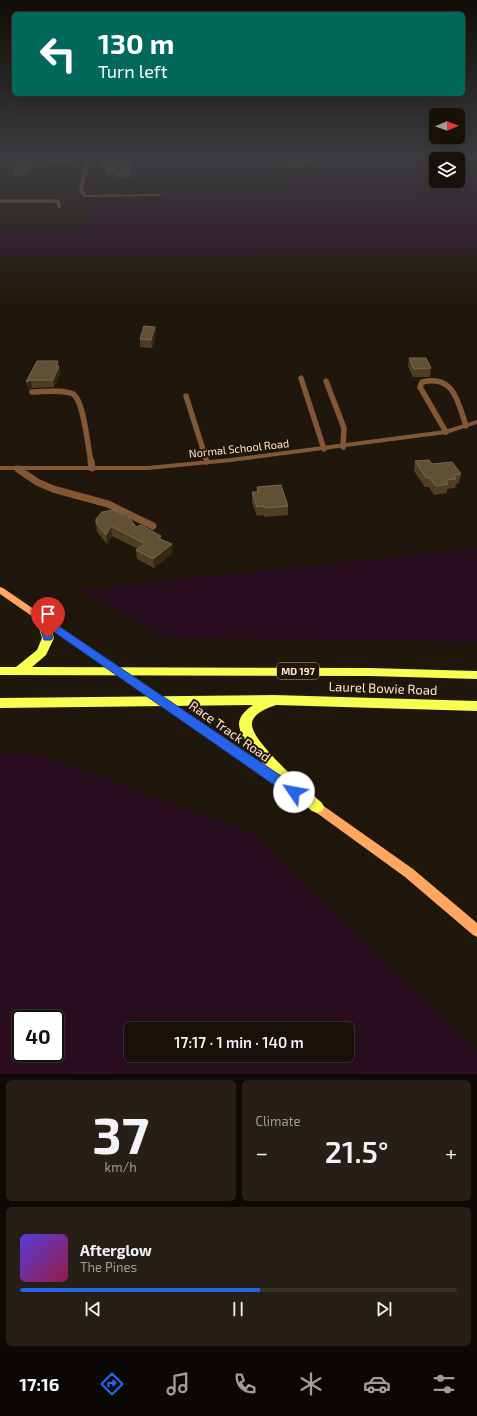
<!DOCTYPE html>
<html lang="en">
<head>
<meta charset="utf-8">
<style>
	:root { --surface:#181109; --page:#251f17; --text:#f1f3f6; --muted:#9f9d9c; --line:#36312a; --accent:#2563eb }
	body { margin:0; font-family:"Exo 2",sans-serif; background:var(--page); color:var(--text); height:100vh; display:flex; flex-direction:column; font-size:15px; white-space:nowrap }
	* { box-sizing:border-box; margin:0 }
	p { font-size:13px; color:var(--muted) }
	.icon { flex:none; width:22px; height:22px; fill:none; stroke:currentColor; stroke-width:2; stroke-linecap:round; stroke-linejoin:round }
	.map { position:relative; height:1074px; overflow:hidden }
	.panel { display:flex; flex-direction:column; gap:6px; padding:6px; background:#0d0905; flex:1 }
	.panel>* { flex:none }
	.guide { position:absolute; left:12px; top:12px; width:453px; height:84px; border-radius:6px; box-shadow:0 4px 16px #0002,0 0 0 1px var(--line); background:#00695c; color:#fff; overflow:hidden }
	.needle { width:26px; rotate:89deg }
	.controls { position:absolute; left:429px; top:108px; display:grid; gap:8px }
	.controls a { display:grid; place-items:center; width:36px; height:36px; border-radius:6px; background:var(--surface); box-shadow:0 4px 16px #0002,0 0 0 1px var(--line); font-size:20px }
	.speed { position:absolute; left:12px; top:1010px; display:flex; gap:8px; font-size:20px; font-weight:700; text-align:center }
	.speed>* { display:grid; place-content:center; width:52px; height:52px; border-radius:50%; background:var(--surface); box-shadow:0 4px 16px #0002,0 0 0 1px var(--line); line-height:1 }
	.speed .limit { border:2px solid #111; border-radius:6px; background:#fff; color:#111 }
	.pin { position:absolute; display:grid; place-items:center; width:34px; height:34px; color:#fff; margin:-41px -17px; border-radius:50% 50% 50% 0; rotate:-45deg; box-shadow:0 0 4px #0007 }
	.pin .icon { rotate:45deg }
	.me { position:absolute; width:44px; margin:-22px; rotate:303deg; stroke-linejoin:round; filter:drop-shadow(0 0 3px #0008) }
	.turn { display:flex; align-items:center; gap:14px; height:84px; padding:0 20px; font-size:18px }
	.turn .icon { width:52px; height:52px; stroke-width:2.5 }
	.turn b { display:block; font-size:28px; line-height:34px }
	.big { font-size:30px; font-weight:600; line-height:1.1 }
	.panel .widget { flex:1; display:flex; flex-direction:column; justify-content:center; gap:6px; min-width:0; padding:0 14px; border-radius:6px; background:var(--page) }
	.panel .dial { align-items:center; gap:0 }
	.dial b { font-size:52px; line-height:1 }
	.song { display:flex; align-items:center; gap:12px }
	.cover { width:48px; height:48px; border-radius:6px; background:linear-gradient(135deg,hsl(250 70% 55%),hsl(340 70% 35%)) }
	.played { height:4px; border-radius:2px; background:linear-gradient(90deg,var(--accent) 55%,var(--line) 55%) }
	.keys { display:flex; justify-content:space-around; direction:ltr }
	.heat { display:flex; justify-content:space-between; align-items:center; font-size:22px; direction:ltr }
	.panel .tiles { flex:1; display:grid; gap:6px; grid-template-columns:1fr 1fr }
	.widget:last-child { grid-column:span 2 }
	.trip { position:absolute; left:124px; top:1022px; width:230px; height:40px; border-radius:6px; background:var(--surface); box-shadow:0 4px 16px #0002,0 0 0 1px var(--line); font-weight:600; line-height:40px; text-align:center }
	.tabs { display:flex; height:64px; justify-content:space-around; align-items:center; background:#0a0704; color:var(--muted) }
	.tabs .icon { width:28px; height:28px }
	.tabs .active { color:var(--accent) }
	.tabs b { font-size:18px; color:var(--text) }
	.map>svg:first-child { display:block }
	.green { fill:#2a0e20; fill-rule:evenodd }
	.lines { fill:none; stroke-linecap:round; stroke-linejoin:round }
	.lane-far2 { stroke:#815734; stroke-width:3.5 }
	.lane-far1 { stroke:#815734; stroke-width:5.5 }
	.lane { stroke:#815734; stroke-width:7 }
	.street { fill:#815734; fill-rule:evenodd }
	.secondary { fill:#ffa761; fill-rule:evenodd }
	.primary { fill:#f8ff51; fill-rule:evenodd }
	.wall { fill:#4f3e24 }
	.shaded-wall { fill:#342713 }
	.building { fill:#625035; stroke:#7b674d }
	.route { fill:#2563eb; stroke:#184099 }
	.labels { text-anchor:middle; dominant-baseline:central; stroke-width:4; stroke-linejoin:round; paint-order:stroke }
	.shield { fill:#20170c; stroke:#bca891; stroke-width:1 }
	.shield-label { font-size:10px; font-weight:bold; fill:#ffe6ca }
	.street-label { font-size:11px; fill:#ffe6ca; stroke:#20170c }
	.near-street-label { font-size:13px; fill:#ffe6ca; stroke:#20170c }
</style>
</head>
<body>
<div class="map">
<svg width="477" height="1074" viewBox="0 0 477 1074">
	<rect width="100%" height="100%" fill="#20170c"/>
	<path class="green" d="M139 158H269L272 162V173L140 177Z
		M349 158H477V252L0 256V228L83 229 90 201 263 194 352 160ZM436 159H458V181H436Z
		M477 548V642L167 637 79 590Z
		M38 754 249 832 477 1050V1074H0V755ZM21 1019H55V1053H21ZM131 1029H347V1055H131Z"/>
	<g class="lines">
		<path class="lane-far2" d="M0 201H51L58 202 59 206"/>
		<path class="lane-far1" d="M301 378 324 449
			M326 381 344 428 343 447
			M32 392C44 392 62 389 73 394 84 400 88 449 91 462
			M186 396 207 462
			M446 432 420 387 422 382C454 374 458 402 466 426"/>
		<path class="lane" d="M91 461 92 468
			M18 469 37 482 53 489 108 504 153 526"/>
		<path class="street" d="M86 158H90L83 189 86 195 160 194 162 195 160 196 84 197 80 193 79 189Z
			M267 158H271L273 163H271Z
			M477 420V424L446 434 231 462 148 470H0V466H148L231 458 445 430Z"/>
		<path class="secondary" d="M0 158H4L0 162Z
			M0 587 3 588 298 789 300 792 298 795 294 797 290 795 0 594Z
			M314 800 318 802 413 869 477 923V937L473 935 405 877 310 808 308 805 310 802Z"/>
		<path class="primary" d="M42 614 46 615 48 618 54 638 46 655 32 667 369 668 477 671V679L369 676 0 675V667H16L37 650 42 638 36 618 38 615Z
			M274 695 477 701V711L276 705C268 708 253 713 252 723 249 740 308 790 322 803L324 807 322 811 317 813 312 811C295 795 239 747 239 724 239 716 247 709 253 705L0 708V698Z"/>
	</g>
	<path class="wall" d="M37 158 26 176H14L13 173 17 164H15V161Z
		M50 158H74L72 163 49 164V162Z
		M131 158 130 178H116V175H107V169H101V166Z
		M285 158H310L313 164 305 165V167H291Z
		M155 327 156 334 152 348 140 347V339Z
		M409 358 431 368 430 377H413L408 366Z
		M58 361 60 374 54 387 32 388 28 390 26 382Z
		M415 461 432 464 461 474 459 483 456 484 455 488 447 489V493L434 495 429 487H425L414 471Z
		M257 487 288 506V515L264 517V515L257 516 252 502V492H257Z
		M96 523 136 527 161 536V539L172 544V554L154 568 137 559 136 550 138 549 112 536 107 544 97 532Z"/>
	<path class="shaded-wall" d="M35 158H37L26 176V173Z
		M313 160V164L305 165V163L304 161Z
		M155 327 156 334 152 348 151 340Z
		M58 361 60 374 54 387 53 380Z
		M31 380 32 388 28 390 26 382Z
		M111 526 112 536 107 544 106 535Z
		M172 544V554L154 568 153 559Z"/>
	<path class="building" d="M16 158H35L26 173H13L18 161H15Z
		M50 158H73L72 160 49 162Z
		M103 158H131L129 175H116L117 172H106L107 166H101Z
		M288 158H310L313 160 304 161 305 163H291Z
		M144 326 155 327 151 340 140 339Z
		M409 358H426L431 368 414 369Z
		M37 361H58L56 366H59L53 380H31L26 382Z
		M429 460 432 464 452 462 461 474 454 475 456 479 446 480 448 484 436 486 430 478H426L415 461Z
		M281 485 288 506 264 508V506L257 507 252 492H258L257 487Z
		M113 510 123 514 126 513 136 527 141 525 161 536 158 538 172 544 153 559 136 550 145 544 111 526 106 535 96 523V519L102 512Z"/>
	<linearGradient id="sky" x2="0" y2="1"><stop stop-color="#120d07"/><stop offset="0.51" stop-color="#3c3c40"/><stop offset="1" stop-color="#3c3c40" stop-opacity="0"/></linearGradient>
	<rect width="477" height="308" fill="url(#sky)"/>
	<path class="route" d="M42 615 299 788 301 792 299 796 294 797 290 796 50 629 53 638 51 640H44L37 618Z"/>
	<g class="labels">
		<rect class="shield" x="277" y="663" width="42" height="16" rx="3"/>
		<g class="shield-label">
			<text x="298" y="671">MD 197</text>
		</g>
		<g class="street-label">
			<text transform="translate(239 448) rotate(-6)">Normal School Road</text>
		</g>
		<g class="near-street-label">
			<text transform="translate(383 688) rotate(2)">Laurel Bowie Road</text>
			<text transform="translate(230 731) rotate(35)">Race Track Road</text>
		</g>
	</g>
</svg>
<div class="controls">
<a><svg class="needle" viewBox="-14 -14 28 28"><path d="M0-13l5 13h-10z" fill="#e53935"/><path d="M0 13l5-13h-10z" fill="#9f9d9c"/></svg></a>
<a><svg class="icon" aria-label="layers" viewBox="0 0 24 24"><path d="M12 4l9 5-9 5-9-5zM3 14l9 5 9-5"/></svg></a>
</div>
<div class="speed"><div class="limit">40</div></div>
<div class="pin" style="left:48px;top:638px;background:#d93025"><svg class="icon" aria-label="arrive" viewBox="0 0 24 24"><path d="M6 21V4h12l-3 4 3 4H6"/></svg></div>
<svg class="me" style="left:294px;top:792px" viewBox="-20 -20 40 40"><circle r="19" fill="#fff"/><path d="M0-13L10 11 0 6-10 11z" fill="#2563eb"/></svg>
<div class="trip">17:17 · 1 min · 140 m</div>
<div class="guide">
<div class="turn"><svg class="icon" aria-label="left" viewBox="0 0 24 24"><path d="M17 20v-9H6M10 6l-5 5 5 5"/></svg><div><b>130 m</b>Turn left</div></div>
</div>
</div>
<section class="panel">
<div class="tiles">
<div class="widget dial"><b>37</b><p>km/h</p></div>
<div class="widget"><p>Climate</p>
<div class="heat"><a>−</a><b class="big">21.5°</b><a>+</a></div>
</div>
<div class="widget">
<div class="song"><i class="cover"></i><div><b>Afterglow</b><p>The Pines</p></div></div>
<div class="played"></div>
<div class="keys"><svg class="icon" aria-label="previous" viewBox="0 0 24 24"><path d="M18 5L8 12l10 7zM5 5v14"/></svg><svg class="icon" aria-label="pause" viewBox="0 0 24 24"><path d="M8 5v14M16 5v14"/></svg><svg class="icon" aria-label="next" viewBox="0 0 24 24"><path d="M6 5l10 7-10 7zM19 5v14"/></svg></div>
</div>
</div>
</section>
<nav class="tabs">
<b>17:16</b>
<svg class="icon active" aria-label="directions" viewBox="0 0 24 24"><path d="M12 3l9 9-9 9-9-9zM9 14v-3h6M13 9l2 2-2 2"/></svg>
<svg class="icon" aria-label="music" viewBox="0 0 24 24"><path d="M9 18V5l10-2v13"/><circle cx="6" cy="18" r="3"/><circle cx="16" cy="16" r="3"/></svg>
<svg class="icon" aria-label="phone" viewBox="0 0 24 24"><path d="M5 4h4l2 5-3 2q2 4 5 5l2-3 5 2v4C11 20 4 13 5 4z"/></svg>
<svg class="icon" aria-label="climate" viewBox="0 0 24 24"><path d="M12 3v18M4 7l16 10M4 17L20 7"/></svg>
<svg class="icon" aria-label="car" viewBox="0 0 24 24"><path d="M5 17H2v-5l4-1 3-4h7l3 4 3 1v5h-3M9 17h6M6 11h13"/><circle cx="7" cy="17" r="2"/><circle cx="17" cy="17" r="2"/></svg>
<svg class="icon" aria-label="filters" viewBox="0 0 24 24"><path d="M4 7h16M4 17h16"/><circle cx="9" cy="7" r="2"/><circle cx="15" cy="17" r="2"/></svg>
</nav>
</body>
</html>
